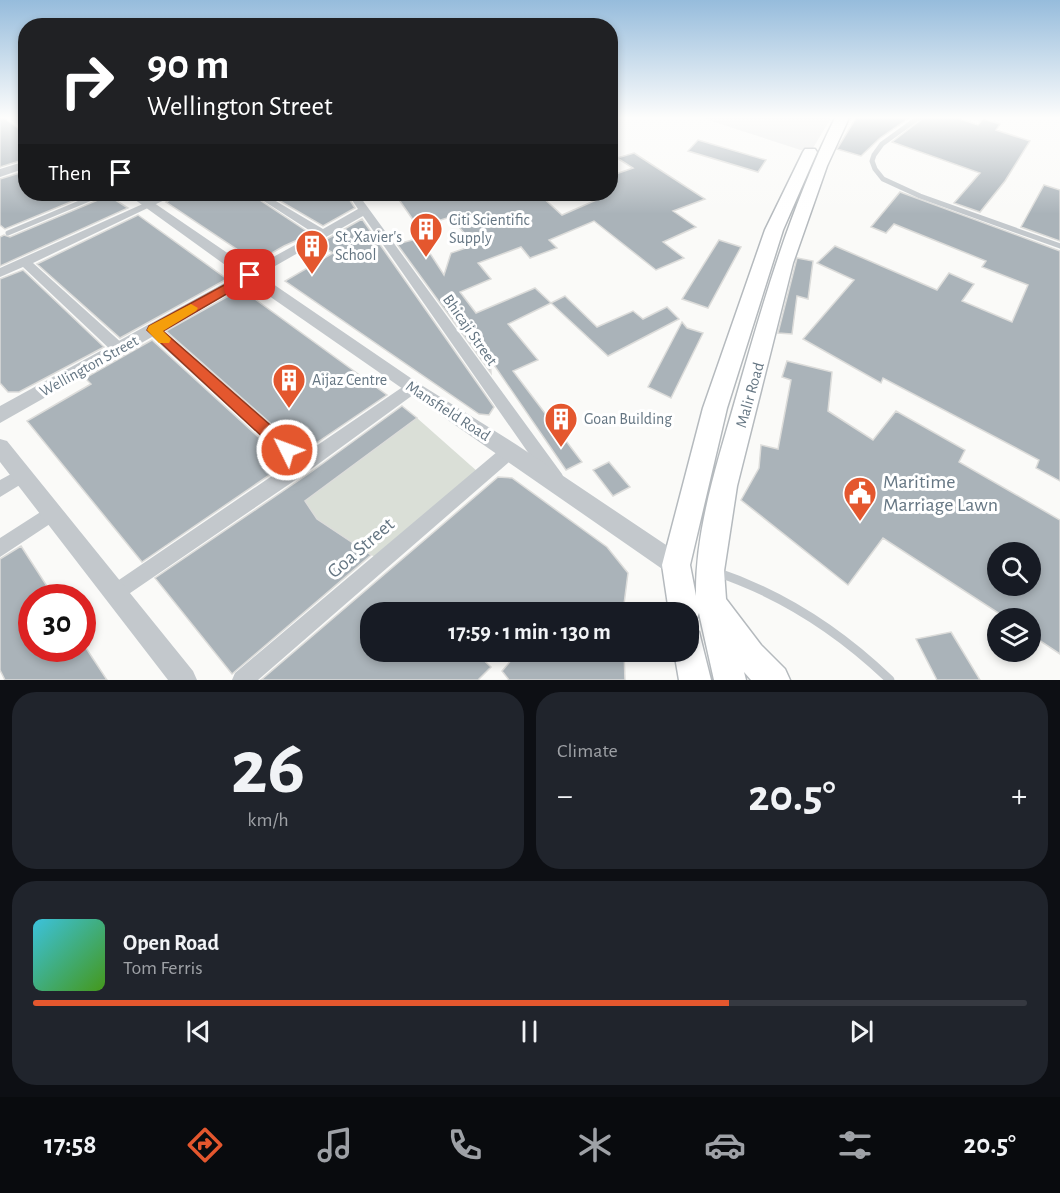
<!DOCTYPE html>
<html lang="en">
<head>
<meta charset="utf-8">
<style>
	:root { --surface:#171b24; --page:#20242c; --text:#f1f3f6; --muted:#9ea1a6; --line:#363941; --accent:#e4572e }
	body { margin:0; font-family:"Alegreya Sans",sans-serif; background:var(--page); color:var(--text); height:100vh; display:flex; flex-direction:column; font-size:22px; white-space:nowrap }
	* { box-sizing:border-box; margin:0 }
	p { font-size:20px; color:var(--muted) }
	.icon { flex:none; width:33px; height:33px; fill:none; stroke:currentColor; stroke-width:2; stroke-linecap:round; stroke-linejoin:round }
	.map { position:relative; height:680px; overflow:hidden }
	.details { display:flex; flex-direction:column; gap:12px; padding:12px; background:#0d0f14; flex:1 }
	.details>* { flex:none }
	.banner { position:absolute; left:18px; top:18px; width:600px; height:183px; border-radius:24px; box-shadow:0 3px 9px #0003; background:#202124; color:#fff; overflow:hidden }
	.tools { position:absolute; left:987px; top:542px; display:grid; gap:12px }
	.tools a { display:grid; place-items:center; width:54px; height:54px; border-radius:50%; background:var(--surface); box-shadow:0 3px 9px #0003; font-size:30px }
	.speed { position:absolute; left:18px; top:584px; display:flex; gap:12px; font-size:30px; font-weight:700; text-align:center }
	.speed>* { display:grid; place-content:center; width:78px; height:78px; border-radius:50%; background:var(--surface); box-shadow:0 3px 9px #0003; line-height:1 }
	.speed .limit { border:9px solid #d22; background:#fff; color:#111 }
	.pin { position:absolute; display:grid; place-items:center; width:51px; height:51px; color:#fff; margin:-26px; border-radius:12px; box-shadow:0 3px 9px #0006 }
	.me { position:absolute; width:66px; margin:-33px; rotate:312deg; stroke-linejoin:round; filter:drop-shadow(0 0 4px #0008) }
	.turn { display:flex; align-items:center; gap:21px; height:126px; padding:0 30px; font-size:27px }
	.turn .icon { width:78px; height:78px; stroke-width:2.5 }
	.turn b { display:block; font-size:42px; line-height:51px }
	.then { display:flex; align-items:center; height:57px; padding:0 30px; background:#0003; gap:12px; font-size:22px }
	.big { font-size:45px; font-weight:700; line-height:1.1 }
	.details .tile { flex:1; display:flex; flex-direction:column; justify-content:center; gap:9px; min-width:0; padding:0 21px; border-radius:24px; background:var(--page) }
	.details .dial { align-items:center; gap:0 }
	.dial b { font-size:78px; line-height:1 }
	.song { display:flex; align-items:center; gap:18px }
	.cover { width:72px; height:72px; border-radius:9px; background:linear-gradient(135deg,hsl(190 70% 55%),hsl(100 70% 35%)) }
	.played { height:6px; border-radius:3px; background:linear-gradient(90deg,var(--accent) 70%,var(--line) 70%) }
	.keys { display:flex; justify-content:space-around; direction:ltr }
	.heat { display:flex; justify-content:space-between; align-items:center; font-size:33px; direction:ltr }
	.details .tiles { flex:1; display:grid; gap:12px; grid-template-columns:1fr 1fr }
	.tile:last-child { grid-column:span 2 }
	.trip { position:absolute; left:360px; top:602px; width:339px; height:60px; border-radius:24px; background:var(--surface); box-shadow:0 3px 9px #0003; font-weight:700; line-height:60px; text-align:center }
	.dock { display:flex; height:96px; justify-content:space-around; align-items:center; background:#090b0e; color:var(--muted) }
	.dock .icon { width:42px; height:42px }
	.dock .current { color:var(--accent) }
	.dock b { font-size:27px; color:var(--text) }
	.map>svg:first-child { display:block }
	.built { fill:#e8e9e9 }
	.green { fill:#dadfd7 }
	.building { fill:#aab3b9; stroke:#dcdcda; stroke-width:1.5; fill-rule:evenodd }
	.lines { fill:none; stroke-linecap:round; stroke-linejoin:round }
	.primary-casing { stroke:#b5babe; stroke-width:3 }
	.service-far1 { stroke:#c3c8cc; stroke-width:5 }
	.service { stroke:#c3c8cc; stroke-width:9 }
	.minor { fill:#c3c8cc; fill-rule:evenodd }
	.tertiary { fill:#c3c8cc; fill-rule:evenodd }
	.primary { fill:#fff; fill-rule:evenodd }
	.route { fill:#e4572e; stroke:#94391e; stroke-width:1.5 }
	.slow { fill:#f59e0b }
	.labels { text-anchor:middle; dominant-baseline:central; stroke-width:6; stroke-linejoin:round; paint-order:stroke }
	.poi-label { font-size:16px; fill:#657683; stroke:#fff; text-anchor:start }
	.street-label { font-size:16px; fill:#657683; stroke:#fff }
	.near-poi-label { font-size:20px; fill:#657683; stroke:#fff; text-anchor:start }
	.near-street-label { font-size:20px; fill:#657683; stroke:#fff }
</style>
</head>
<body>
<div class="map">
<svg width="1060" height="680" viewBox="0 0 1060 680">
	<rect width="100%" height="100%" fill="#fafaf8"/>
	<path class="built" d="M702 118H831L810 153Z"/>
	<path class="green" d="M417 418 478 472 376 558 317 519 305 501Z"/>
	<path class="building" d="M0 118H4L26 134V159L0 167Z
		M856 118H909L880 138 861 156 837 149Z
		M923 118H957L978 125 983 119 1000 124 996 130 1030 141 1005 181 980 212 954 203 980 173 892 142Z
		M698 140 766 160 758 172 688 151Z
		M634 153 705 199 673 211 696 227 663 242 684 258 656 270 594 221 549 240 557 248 530 258 521 247 478 263 491 279 460 292 476 313 535 288 551 303 508 324 538 360 513 371 582 462 566 470 490 359 491 373 397 244 420 238 444 275 451 253 475 245 450 217 418 227 395 194H539L562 215 610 194V176L633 168 617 158Z
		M26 171V194H90L5 229 0 225V179Z
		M1044 185 1060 190V241L1021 227Z
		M900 192 1060 251V481L1036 468 1039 460 883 378 881 383 803 339 854 280 817 263 835 246 937 290 949 273 974 284 962 301 1012 322 1028 285 982 267 986 261 894 224 886 233 871 227Z
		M106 194 128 208 0 266V237L4 235 10 237 103 198Z
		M182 194H251L311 234 284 246 256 262 166 202Z
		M268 194H346L355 208 323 226Z
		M138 215 227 279 120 338 37 264Z
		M362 219 494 407 489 415 479 414 285 281 333 253 318 244Z
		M719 240 741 247 708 308 682 299Z
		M797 258 813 261 808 299 797 296 792 334 778 333Z
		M23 270 104 347 19 392H8L0 383V279Z
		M241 289 387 395 303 452 166 331Z
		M565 296 597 327 633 311 643 319 667 307 679 319 608 356 551 303Z
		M682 322 687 328 703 333 671 398 648 387Z
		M152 340 287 463 142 562 27 421 91 384 85 378Z
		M787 361 832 372 828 411 873 440 896 411 965 450 959 462 1060 520V654L1030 634V618H1006L883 538 848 585 741 500 759 468 761 445 778 449 791 380 782 377ZM998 552H1030V585H998Z
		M402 406 417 418 305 501 317 519 371 555 232 674 155 578 311 472Z
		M609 462 630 487 613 496 593 470Z
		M498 477 512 478 607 547 628 573 623 612H370V651H474L491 667 478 680H261Z
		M21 546 54 597H32V648H86L107 680H5L0 670V559Z
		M951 632 980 680H937L916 639Z
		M519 651H624L625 680H509L502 671Z"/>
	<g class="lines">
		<defs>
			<path id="primary" d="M835 118H849L827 166 793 263 737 486 724 571 726 599 761 645 785 669 790 680H751L744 672 746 680H714L699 613 695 623 688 625V612H669L662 565 703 408 765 230 803 152 805 149H815L817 152 783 230 727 408 690 565 696 596C695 530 717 464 735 401 763 303 789 210 835 118Z
				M688 628 699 632 711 680H679L674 651H688Z"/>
		</defs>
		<use href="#primary" class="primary-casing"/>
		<path class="service-far1" d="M918 118 882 144 874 155 872 161 875 169 883 179 920 196 1060 246
			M8 233 101 194"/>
		<path class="service" d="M716 572C782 594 840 632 890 680"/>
		<path class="minor" d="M165 194H177L33 263 124 345 126 349 124 353H114L23 267 0 277V268Z
			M253 194H264L323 229 358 209 348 194H358L562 474 564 479 562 484 556 486 550 484 363 216 254 278H246L244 275 246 272 315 234Z
			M153 325 158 327 303 455 407 384H417L419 388 417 392 310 470 117 602 110 600 108 593 110 586 291 463 148 333 146 330 148 327Z
			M510 444 516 446 518 451 516 456 258 680H232L235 673 504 446Z
			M22 468 28 470 30 475 28 480 0 497V480Z
			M53 504 59 506 62 512 59 518 0 557V538Z"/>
		<path class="tertiary" d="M19 118H26V122Z
			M26 161V168L0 177V169Z
			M127 194H141L418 383 517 445 684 557 687 565 684 573 676 576 668 573 249 282 0 423V406L239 275Z
			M0 439 7 441 193 671 197 680H168L0 462Z"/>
		<use href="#primary" class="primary"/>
	</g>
	<linearGradient id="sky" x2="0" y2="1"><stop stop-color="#96bcdc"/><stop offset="0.55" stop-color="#fdfdfc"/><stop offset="1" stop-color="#fdfdfc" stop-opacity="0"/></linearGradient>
	<rect width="1060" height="214" fill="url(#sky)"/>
	<path class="route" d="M250 271 256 275 254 278 163 331 293 445 295 450 293 455 287 457 282 455 147 330 149 326Z"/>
	<path class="slow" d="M191 304 198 308 196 311 163 331 171 339 169 343H159L147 330 149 326Z"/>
	<defs>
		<symbol id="building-pin" viewBox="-11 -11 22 30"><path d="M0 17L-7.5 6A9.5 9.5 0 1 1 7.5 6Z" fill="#e4572e" stroke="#fff"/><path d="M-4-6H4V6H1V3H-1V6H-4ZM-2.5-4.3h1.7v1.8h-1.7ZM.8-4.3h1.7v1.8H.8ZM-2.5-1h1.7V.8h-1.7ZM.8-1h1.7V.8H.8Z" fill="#fff"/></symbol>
		<symbol id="civic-pin" viewBox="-11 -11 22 30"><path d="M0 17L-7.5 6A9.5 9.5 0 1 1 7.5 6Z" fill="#e4572e" stroke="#fff"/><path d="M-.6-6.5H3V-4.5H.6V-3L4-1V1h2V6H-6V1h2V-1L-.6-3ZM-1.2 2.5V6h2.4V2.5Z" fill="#fff"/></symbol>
	</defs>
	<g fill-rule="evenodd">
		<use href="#building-pin" x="407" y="210" width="38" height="52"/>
		<use href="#building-pin" x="293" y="227" width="38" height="52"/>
		<use href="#building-pin" x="270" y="361" width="38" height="52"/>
		<use href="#building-pin" x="542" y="400" width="38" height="52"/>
		<use href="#civic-pin" x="841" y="474" width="38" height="52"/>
	</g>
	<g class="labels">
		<g class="poi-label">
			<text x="449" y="220">Citi Scientific<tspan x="449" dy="18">Supply</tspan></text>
			<text x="335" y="237">St. Xavier's<tspan x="335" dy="18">School</tspan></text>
			<text x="312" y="380">Aijaz Centre</text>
			<text x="584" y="419">Goan Building</text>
		</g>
		<g class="street-label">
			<text transform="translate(470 330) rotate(55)">Bhicaji Street</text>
			<text transform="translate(89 366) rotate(-29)">Wellington Street</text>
			<text transform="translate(750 395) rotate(-74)">Malir Road</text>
			<text transform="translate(448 411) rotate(33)">Mansfield Road</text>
		</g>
		<g class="near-poi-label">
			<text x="883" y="482">Maritime<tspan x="883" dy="23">Marriage Lawn</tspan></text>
		</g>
		<g class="near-street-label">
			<text transform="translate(361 548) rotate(-41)">Goa Street</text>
		</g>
	</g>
</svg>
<div class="tools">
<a><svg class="icon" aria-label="search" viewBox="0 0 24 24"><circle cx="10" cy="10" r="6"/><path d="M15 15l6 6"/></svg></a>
<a><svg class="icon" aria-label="layers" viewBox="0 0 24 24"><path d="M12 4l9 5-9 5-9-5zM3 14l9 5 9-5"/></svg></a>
</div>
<div class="speed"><div class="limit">30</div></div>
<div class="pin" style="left:250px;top:275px;background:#d93025"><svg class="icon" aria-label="arrive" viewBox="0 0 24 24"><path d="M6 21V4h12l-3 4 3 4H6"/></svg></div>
<svg class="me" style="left:287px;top:450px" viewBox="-20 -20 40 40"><circle r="17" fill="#e4572e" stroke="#fff" stroke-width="3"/><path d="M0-11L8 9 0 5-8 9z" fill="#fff"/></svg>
<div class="trip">17:59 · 1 min · 130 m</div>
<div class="banner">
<div class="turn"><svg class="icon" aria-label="right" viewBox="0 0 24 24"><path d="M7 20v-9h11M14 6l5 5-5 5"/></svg><div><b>90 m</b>Wellington Street</div></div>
<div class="then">Then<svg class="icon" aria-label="arrive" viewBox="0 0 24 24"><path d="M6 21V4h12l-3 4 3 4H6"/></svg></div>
</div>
</div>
<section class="details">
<div class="tiles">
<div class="tile dial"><b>26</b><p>km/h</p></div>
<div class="tile"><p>Climate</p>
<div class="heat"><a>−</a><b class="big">20.5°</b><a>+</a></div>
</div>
<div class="tile">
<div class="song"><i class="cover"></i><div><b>Open Road</b><p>Tom Ferris</p></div></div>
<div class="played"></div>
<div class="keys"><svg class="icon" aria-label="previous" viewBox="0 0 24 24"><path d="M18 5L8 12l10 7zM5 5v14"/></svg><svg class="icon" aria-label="pause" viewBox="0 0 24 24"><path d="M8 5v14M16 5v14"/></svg><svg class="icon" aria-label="next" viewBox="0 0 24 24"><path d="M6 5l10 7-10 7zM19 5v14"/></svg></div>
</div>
</div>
</section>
<nav class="dock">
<b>17:58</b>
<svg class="icon current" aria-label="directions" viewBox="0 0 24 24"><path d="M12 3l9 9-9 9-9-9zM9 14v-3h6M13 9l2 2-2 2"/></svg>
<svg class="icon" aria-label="music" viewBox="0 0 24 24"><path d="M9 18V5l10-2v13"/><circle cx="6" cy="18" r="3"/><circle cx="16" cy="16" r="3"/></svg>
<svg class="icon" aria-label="phone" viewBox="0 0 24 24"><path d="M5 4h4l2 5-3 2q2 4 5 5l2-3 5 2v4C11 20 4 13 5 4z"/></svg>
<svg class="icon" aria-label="climate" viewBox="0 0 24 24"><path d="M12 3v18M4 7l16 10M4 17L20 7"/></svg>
<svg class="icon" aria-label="car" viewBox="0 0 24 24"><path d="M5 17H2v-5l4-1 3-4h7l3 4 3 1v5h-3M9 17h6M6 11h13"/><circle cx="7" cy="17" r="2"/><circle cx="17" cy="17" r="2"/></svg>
<svg class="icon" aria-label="filters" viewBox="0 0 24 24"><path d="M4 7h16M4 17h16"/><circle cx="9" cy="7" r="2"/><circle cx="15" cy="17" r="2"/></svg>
<b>20.5°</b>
</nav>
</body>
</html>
